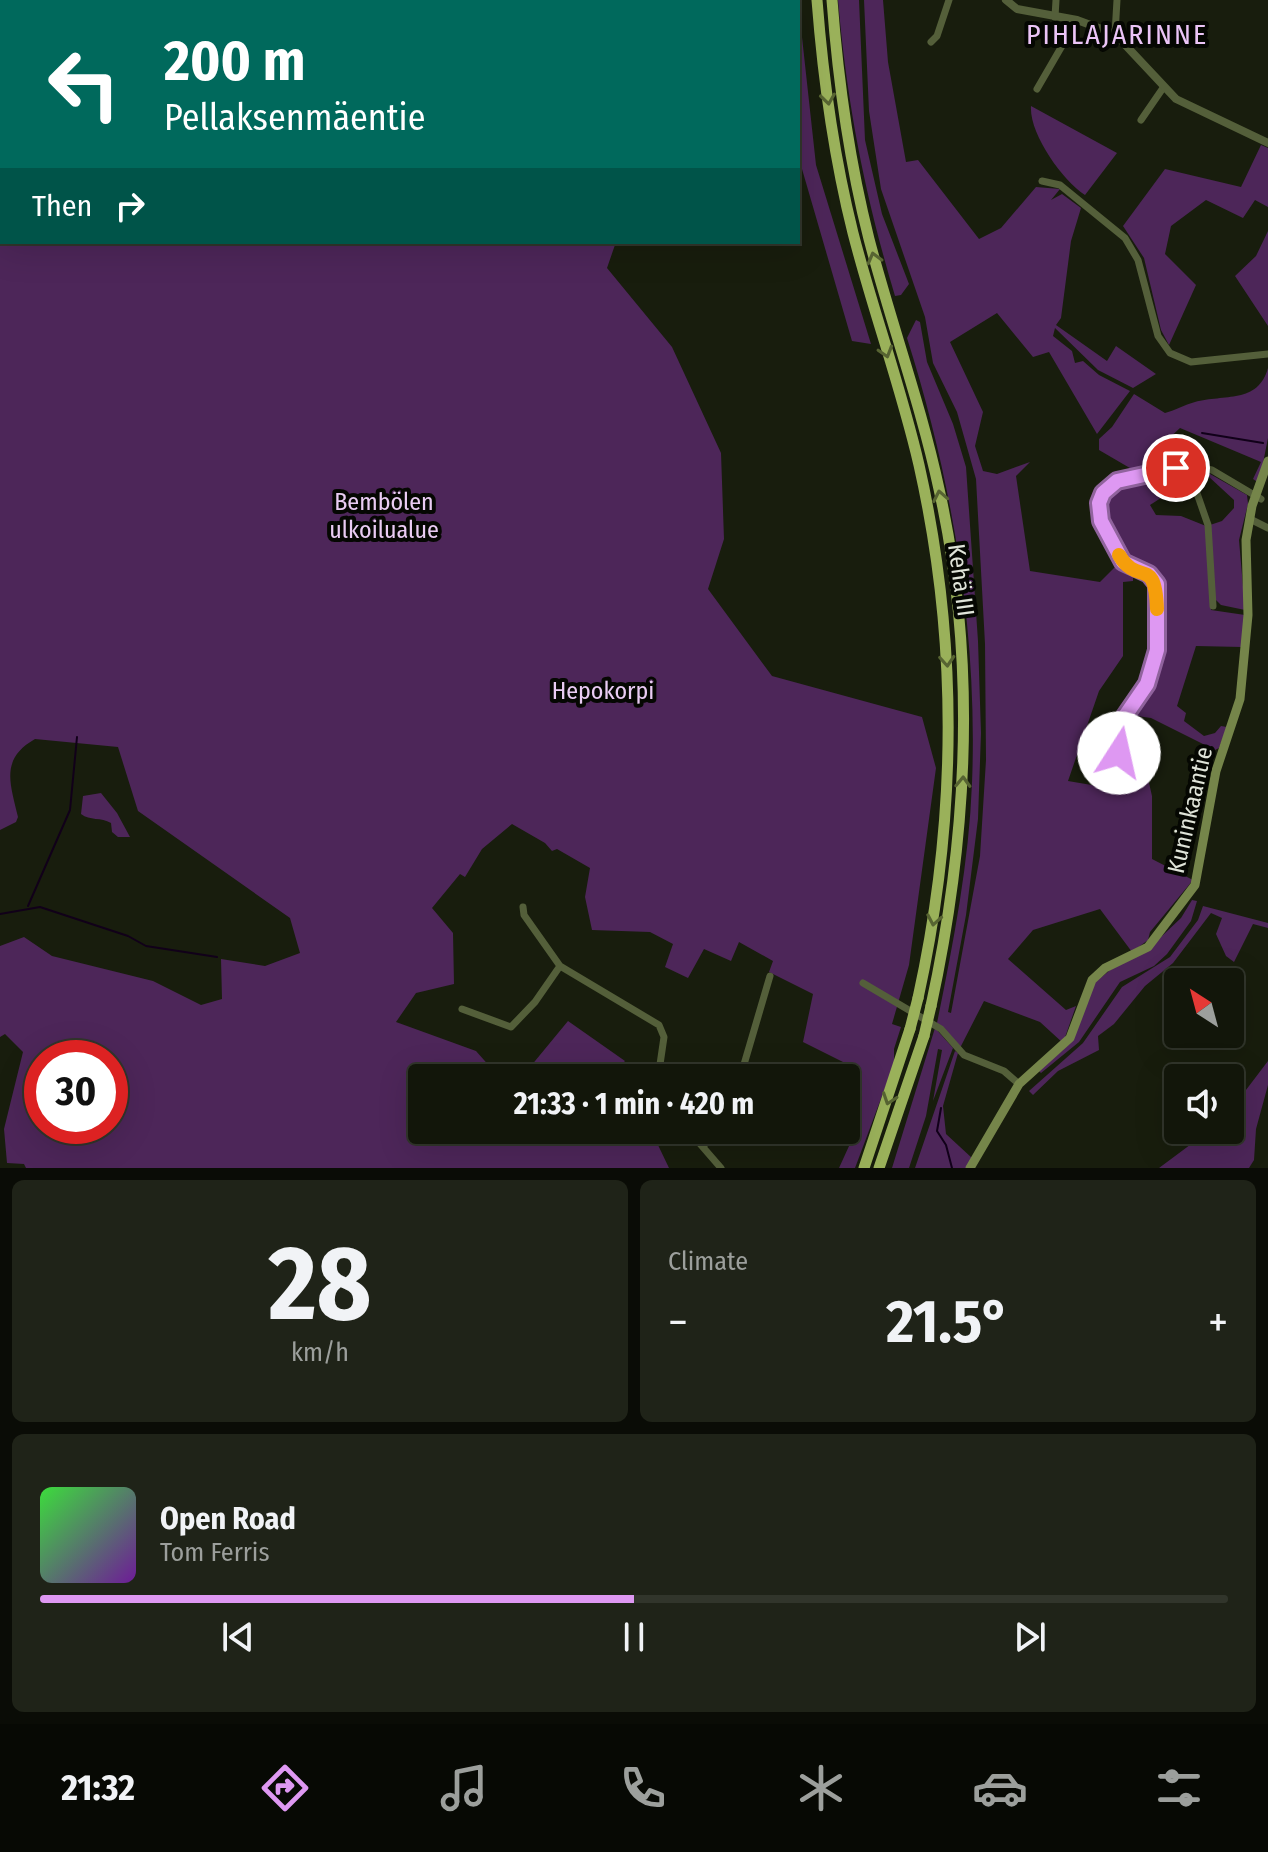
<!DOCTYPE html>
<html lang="en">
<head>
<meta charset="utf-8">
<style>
	:root { --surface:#12160a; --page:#1f2318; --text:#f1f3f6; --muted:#9c9f9c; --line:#31352b; --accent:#de98f2 }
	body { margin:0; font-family:"Fira Sans Condensed",sans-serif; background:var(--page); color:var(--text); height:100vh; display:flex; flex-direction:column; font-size:30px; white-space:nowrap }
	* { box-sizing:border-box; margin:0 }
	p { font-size:26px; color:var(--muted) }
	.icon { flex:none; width:44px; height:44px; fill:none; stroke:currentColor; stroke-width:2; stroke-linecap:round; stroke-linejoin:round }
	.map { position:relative; height:1168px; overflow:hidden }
	.drawer { display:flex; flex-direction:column; gap:12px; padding:12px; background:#0a0c06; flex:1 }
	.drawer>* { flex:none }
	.top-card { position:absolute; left:0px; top:0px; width:800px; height:244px; box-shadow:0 8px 32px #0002,0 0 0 2px var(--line); background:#00695c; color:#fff; overflow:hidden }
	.needle { width:52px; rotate:324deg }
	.buttons { position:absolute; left:1164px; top:968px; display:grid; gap:16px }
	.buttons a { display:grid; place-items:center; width:80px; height:80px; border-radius:8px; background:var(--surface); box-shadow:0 8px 32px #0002,0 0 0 2px var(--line); font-size:40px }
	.speed { position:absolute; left:24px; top:1040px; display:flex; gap:16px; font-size:40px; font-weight:700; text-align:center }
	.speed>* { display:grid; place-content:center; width:104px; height:104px; border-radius:50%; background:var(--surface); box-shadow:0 8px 32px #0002,0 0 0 2px var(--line); line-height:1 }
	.speed .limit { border:12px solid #d22; background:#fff; color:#111 }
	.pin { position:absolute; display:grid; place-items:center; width:68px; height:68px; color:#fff; margin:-34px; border:4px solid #fff; border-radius:50%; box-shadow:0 2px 8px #0007 }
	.me { position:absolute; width:88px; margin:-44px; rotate:10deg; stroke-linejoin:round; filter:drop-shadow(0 0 6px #0008) }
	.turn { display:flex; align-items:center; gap:28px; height:168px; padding:0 32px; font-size:36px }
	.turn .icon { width:104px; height:104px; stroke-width:2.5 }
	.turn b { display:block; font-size:56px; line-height:68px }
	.then { display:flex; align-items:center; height:76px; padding:0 32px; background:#0003; gap:16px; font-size:30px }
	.big { font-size:60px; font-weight:700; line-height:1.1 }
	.drawer .card { flex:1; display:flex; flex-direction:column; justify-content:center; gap:12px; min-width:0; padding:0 28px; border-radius:12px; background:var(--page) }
	.drawer .dial { align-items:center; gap:0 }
	.dial b { font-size:104px; line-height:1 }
	.song { display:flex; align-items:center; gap:24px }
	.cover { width:96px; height:96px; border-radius:12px; background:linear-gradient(135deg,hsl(120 70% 55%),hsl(280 70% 35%)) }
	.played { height:8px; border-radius:4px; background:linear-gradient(90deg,var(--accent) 50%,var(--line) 50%) }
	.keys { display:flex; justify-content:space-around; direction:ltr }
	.heat { display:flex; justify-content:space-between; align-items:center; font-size:44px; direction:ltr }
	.drawer .tiles { flex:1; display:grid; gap:12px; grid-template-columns:1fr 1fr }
	.card:last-child { grid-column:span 2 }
	.trip { position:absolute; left:408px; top:1064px; width:452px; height:80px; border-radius:8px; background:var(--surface); box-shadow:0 8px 32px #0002,0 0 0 2px var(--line); font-weight:700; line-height:80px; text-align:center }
	.menu { display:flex; height:128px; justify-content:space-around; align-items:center; background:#070904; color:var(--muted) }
	.menu .icon { width:56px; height:56px }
	.menu .active { color:var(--accent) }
	.menu b { font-size:36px; color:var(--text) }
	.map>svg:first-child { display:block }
	.green { fill:#4d2659; fill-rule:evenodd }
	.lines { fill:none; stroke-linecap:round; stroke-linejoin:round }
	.stream { stroke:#110019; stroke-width:2 }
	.minor { stroke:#545f3a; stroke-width:7 }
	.tertiary { stroke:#545f3a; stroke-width:8 }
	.secondary { stroke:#75854a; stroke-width:9 }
	.trunk { stroke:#9ab15a; stroke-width:11 }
	.trunk-bridge { stroke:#9ab15a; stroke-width:11 }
	.oneway { stroke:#576432 }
	.route-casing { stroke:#90639d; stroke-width:20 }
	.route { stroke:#de98f2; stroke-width:14 }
	.slow { stroke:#f59e0b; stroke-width:14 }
	.labels { text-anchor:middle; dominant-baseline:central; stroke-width:8; stroke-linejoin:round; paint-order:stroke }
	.park-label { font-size:24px; fill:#eaccf3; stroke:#050702 }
	.street-label { font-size:24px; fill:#e0e4d9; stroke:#050702 }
	.quarter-label { font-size:28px; letter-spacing:2px; fill:#ebc4f7; stroke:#050702 }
</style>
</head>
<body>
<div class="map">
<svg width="1268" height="1168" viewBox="0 0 1268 1168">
	<rect width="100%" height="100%" fill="#181d0d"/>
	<path class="green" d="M0 0 28 2H2V242H616L607 268 672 347 721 453 724 539 708 589 772 676 922 717 936 768 909 965 892 1024 901 1027 894 1049V1064L855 1168H839L859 1124 857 1093 850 1089 845 1063 803 1042 813 994 769 972 773 961 739 942 731 961 704 949 688 978 665 967 673 944 650 932 592 930 585 897 590 868 557 849 552 851 545 843 512 824 482 849 465 877 460 874 432 908 453 933 454 984 416 993 396 1022 476 1051 500 1078H422V1130H637L658 1145 669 1168H26L24 1164 7 1163 4 1129 23 1052 5 1034 0 1037V946L24 937 52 956 153 981 201 1005 222 999 221 959 265 966 300 953 290 918 138 811 118 747 35 739C0 759 10 783 18 817L16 822 0 830ZM42 1058H110V1126H42Z
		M125 0H444L446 2H122Z
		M838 0H859L865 140 882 214 909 284 901 295 895 296C865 196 847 104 838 0Z
		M864 0H883L888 62 906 162 918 160 979 239 1001 228 1036 187 1060 189 1051 200 1062 194 1081 208 1071 241 1061 318 1056 325 1107 361 1116 346 1156 374 1133 388 1098 370 1055 328 1053 336 1072 351 1075 363 1083 361 1099 375 1130 391 1097 434 1049 352 1033 357 997 313 950 342 983 412 975 446 983 471 997 474 1030 462 1016 476 1030 571 1100 582 1117 565 1133 576V581L1123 582V656L1099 691 1068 781 1133 792 1136 772 1147 774 1152 796V859L1193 880 1150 932 1148 940 1132 952 1100 909 1033 930 1008 959 1066 1010 1076 1006 1063 1043 1040 1022 984 1001 960 1048 937 1023C953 944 969 864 972 783 978 631 952 480 907 338L916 320 920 322 927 362 953 424 966 467 978 641 981 733 978 819 966 915 948 1012 951 1013 980 856 986 760 985 644 976 479 957 412 933 363 925 317 881 189 869 111Z
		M801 28 816 165 871 344 852 341 802 169H798Z
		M1031 106 1117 153 1085 195C1062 180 1029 133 1031 106Z
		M1261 145 1268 148V207L1255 200 1243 218 1206 200 1171 226 1165 254 1196 285 1169 345 1161 330 1144 258 1123 226 1165 169 1241 187Z
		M1268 231V326L1235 276 1256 256Z
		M1268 368V438L1259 483 1253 479 1261 462 1180 428 1164 443 1177 460 1135 471 1099 450V439L1112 427 1134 394 1165 413C1176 410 1184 405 1195 402 1224 394 1258 404 1268 368Z
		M1183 469 1189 480 1150 505 1156 515 1181 516 1206 526 1211 610 1245 615 1242 647 1196 646 1177 706 1186 713 1184 721 1204 736 1215 733 1221 726 1227 727 1219 748 1215 750 1151 718 1130 715C1161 668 1164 634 1159 578L1125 560 1102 513 1105 495 1120 483Z
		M1203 470 1247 495 1248 504 1239 540 1245 610 1221 605 1215 599 1210 525 1222 521 1234 508V500L1208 476 1196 484 1197 475Z
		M101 793 117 813 130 837H118L112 832 111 823C101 817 90 821 81 814L83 796Z
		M1192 900 1197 901 1191 921 1167 954 1154 966 1120 982 1079 1042 1041 1073 1038 1070 1063 1050 1094 983 1114 967 1144 953 1181 918Z
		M1203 906 1268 923V928L1253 924 1234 962 1226 956 1216 934 1222 918 1211 913 1173 963 1145 986 1114 1024 1098 1036 1099 1050 1058 1071 1033 1095 1029 1091 1083 1043 1122 987 1170 957 1198 920Z
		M568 1021 625 1061 614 1073 619 1078H521Z
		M935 1028 953 1048 933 1101 942 1050 938 1049 926 1116 909 1168H892Z
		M955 1051 958 1053 943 1106 946 1134 972 1158 967 1168H915Z
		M1268 1061V1085L1256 1129 1254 1160 1249 1168H1159L1210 1130H1230V1111Z"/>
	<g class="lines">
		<path class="stream" d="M1202 433 1263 443
			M28 906 70 810 77 737
			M0 914 40 907 128 936 146 946 217 957
			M941 1108 937 1131 946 1145 952 1168"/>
		<path class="minor" d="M714 2V0
			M1055 17 1056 0
			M1115 34 1117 0
			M931 42 937 36 949 0
			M1037 89 1077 20
			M1141 120 1163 88
			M1042 181 1060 185 1125 238 1138 260 1158 336 1170 353 1191 362 1268 354
			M1192 466 1191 476 1208 525 1213 606
			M1250 519 1268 528
			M1115 749 1119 753 1117 763 1110 765 1125 717 1147 684 1157 650V584L1149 574 1128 566 1117 552 1101 521 1099 503 1103 493 1123 480 1192 466 1212 470 1261 499
			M523 907 524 915 560 966 659 1025 664 1037 658 1078
			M863 983 941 1029 964 1055 1004 1071 1019 1084
			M462 1009 511 1027 535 1002 560 966
			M744 1066 783 1078
			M740 1078 770 976
			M688 1130 721 1168
			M842 1130 843 1132
			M703 1147 714 1130"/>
		<path class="tertiary" d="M1006 0 1017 9 1077 20 1115 34 1176 99 1268 143"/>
		<path class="secondary" d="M970 1168 1019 1084 1070 1038 1092 980 1105 968 1148 947 1195 885 1216 771 1240 699 1248 615 1246 540 1252 506 1268 461"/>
		<path class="trunk" d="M817 0C823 78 834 157 853 233 873 311 901 387 919 465 959 643 957 821 918 998
			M832 0C838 80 849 160 869 239 891 323 921 405 939 489 977 660 968 836 931 1006
			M864 1168 910 1029
			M879 1168 924 1036"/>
		<path class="trunk-bridge" d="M910 1029 918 998
			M924 1036 931 1006"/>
	</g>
	<defs><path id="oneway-chevron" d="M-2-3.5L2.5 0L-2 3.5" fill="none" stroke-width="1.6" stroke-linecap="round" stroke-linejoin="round" transform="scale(2)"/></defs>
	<g class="oneway">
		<use href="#oneway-chevron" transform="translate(828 99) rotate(82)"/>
		<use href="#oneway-chevron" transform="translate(874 258) rotate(-105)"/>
		<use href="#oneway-chevron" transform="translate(886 352) rotate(73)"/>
		<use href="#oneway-chevron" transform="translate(940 496) rotate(-101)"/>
		<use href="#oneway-chevron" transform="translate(947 661) rotate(86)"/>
		<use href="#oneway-chevron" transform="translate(963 782) rotate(-88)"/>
		<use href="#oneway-chevron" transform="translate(934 920) rotate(100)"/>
		<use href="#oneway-chevron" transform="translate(889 1099) rotate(109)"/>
	</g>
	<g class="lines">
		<defs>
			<path id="route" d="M1119 753 1115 749 1125 716 1147 684 1157 650V584L1149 574 1123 562 1101 521 1099 503 1103 493 1117 481 1176 468"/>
		</defs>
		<use href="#route" class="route-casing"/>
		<use href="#route" class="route"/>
		<path class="slow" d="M1119 555C1139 588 1155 554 1157 609"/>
	</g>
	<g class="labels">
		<g class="park-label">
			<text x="384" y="502">Bembölen<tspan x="384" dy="28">ulkoilualue</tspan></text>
			<text x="603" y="691">Hepokorpi</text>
		</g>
		<g class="street-label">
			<text transform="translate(961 580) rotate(82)">Kehä III</text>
			<text transform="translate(1190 810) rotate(-77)">Kuninkaantie</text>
		</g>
		<g class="quarter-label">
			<text x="1117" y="34">PIHLAJARINNE</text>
		</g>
	</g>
</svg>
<div class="buttons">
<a><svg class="needle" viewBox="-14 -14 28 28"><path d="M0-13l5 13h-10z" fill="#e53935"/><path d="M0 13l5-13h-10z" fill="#9c9f9c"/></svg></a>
<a><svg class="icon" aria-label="sound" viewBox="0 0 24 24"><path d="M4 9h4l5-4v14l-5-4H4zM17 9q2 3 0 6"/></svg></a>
</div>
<div class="speed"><div class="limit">30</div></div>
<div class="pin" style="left:1176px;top:468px;background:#d93025"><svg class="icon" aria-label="arrive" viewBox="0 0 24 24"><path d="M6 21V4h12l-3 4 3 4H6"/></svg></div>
<svg class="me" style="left:1119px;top:753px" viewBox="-20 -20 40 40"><circle r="19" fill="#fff"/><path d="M0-13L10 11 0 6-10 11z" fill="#de98f2"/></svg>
<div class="trip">21:33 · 1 min · 420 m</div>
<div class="top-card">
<div class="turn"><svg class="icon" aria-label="left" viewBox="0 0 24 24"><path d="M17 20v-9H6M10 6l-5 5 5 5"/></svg><div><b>200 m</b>Pellaksenmäentie</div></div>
<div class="then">Then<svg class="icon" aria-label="right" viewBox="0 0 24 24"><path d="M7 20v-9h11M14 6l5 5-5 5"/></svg></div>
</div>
</div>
<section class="drawer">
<div class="tiles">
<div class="card dial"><b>28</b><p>km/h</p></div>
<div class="card"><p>Climate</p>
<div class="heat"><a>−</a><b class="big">21.5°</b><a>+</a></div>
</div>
<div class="card">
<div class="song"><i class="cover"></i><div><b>Open Road</b><p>Tom Ferris</p></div></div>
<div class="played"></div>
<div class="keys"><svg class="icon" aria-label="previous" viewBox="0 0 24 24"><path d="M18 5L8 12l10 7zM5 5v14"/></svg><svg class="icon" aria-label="pause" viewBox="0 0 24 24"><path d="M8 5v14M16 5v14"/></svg><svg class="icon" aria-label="next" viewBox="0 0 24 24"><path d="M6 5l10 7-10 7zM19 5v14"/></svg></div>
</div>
</div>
</section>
<nav class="menu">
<b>21:32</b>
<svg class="icon active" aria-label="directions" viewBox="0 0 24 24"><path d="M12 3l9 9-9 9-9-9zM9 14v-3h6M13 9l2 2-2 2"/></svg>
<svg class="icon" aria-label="music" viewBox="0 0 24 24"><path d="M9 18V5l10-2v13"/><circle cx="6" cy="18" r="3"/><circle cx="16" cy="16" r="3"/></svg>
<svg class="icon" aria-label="phone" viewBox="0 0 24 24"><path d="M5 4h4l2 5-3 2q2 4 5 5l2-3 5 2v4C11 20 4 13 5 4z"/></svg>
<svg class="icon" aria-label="climate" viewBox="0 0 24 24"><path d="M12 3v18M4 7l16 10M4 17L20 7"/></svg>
<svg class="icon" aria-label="car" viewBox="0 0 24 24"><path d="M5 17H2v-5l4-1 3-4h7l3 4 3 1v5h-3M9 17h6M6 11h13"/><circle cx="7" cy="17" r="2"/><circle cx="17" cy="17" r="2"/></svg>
<svg class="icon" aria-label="filters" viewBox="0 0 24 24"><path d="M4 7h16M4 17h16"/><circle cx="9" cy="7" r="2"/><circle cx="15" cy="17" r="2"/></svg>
</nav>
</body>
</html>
